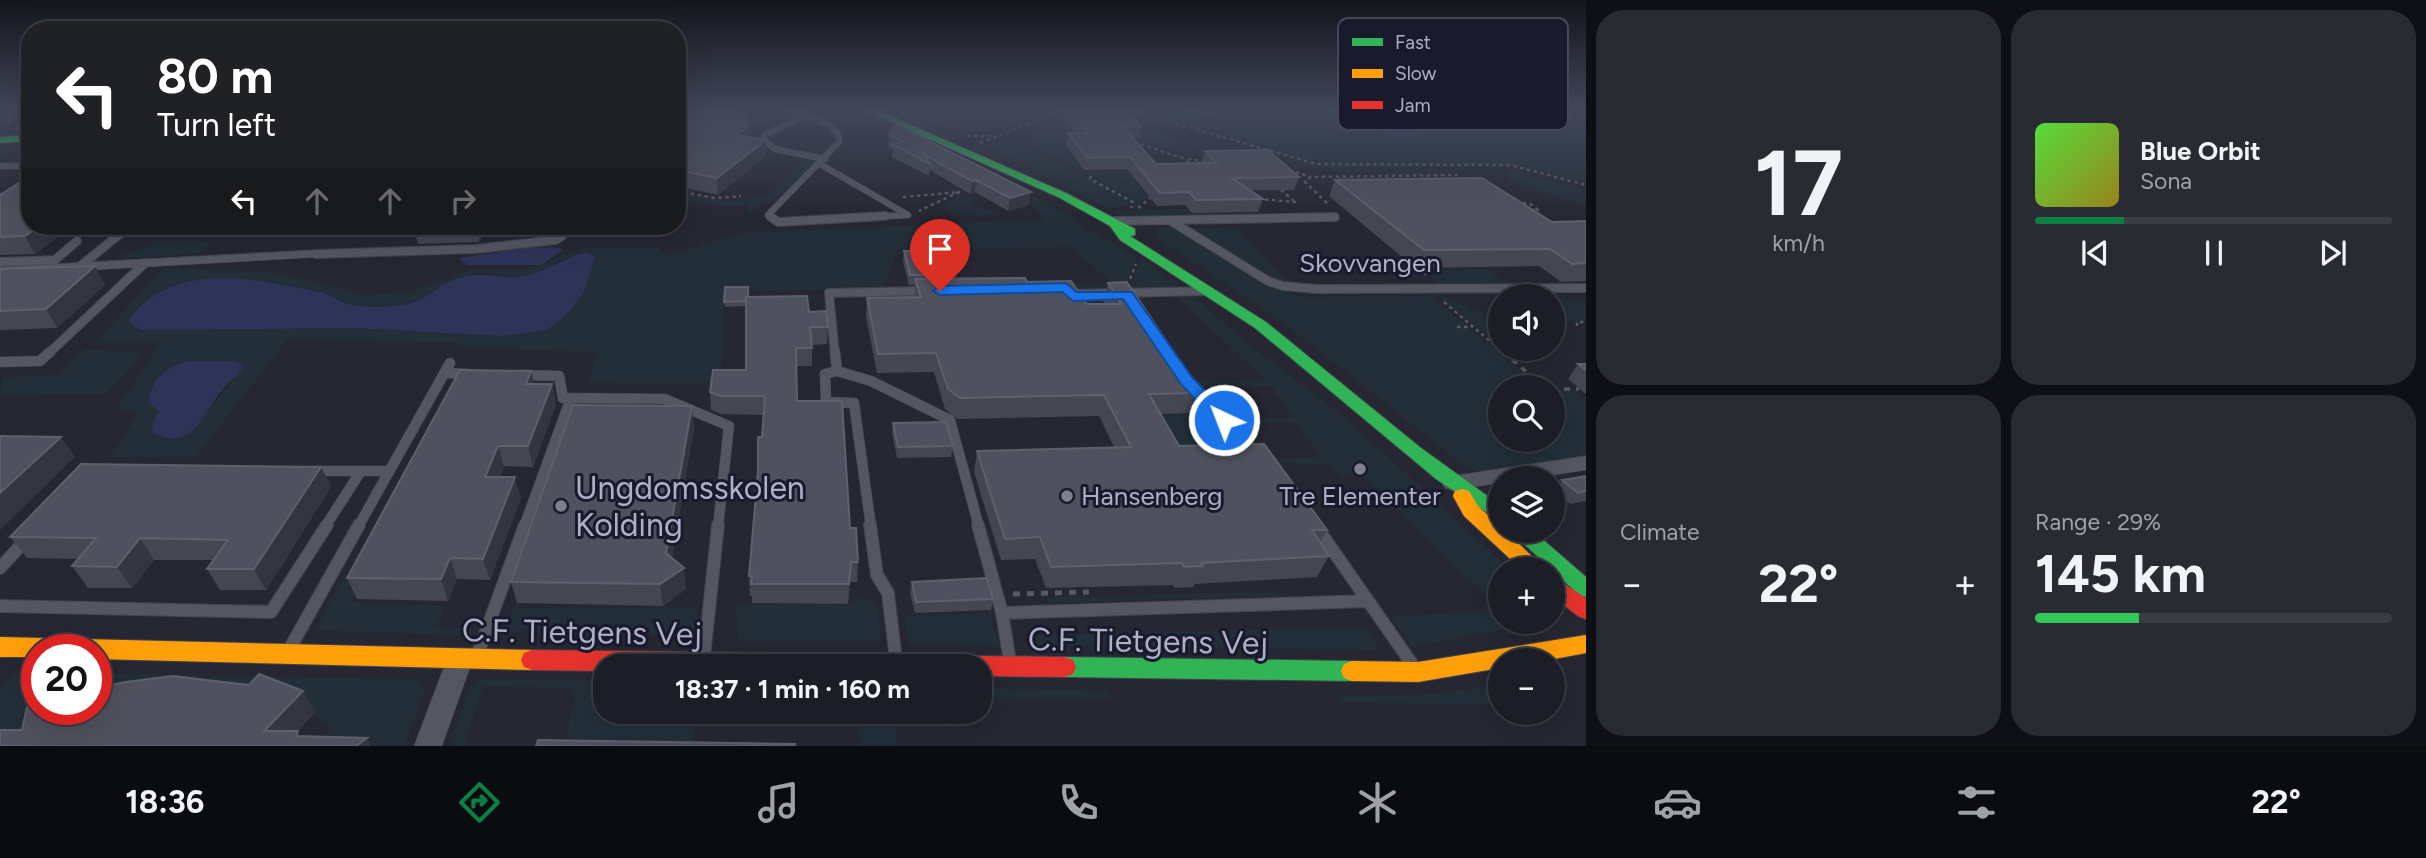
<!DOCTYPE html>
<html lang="en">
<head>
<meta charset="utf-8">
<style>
	:root { --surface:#1c1d26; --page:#292a32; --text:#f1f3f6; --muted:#a0a2a7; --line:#3a3b43; --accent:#0b8043 }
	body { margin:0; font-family:Figtree,sans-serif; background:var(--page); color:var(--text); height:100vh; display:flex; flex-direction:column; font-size:26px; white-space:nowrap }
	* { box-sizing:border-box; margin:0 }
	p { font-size:23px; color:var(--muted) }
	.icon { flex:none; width:38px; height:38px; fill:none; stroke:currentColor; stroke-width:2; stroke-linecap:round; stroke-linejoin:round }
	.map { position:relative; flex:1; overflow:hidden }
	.details { display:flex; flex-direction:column; gap:10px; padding:10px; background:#0f1015; width:840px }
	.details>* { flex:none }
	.hud { position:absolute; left:21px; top:21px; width:665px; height:214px; border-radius:28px; box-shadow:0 7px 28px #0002,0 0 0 2px var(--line); background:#202124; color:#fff; overflow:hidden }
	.fabs { position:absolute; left:1488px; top:284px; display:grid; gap:14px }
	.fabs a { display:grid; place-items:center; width:77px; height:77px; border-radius:50%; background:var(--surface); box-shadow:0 7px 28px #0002,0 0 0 2px var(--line); font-size:35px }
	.speed { position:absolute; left:21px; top:634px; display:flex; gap:14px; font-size:35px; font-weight:700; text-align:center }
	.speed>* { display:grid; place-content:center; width:91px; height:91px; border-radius:50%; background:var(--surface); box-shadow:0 7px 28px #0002,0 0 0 2px var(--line); line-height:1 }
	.speed .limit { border:10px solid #d22; background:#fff; color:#111 }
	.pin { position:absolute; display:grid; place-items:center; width:60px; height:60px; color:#fff; margin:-72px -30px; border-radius:50% 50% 50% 0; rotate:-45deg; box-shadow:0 0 7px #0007 }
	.pin .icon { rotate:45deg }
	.me { position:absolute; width:77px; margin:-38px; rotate:317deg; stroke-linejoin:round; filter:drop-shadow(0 0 5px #0008) }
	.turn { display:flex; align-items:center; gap:24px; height:147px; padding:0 21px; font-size:32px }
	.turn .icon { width:91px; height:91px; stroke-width:2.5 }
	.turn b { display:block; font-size:49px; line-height:60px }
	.lanes { display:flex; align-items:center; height:66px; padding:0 21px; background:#0003; justify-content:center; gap:35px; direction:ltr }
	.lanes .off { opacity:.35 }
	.big { font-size:52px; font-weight:700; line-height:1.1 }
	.details .widget { flex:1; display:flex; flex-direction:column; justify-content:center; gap:10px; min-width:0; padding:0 24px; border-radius:28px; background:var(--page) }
	.details .dial { align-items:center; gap:0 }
	.dial b { font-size:91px; line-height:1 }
	.song { display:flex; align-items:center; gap:21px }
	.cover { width:84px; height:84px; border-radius:10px; background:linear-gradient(135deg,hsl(110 70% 55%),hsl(50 70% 35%)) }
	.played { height:7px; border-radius:4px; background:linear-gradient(90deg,var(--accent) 25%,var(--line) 25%) }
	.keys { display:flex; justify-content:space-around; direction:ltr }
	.heat { display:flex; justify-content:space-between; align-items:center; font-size:38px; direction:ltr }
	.charge { height:10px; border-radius:5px; background:linear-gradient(90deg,#34c759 29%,var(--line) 0) }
	.details .tiles { flex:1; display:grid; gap:10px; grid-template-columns:repeat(2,1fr) }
	.trip { position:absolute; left:593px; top:654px; width:399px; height:70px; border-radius:28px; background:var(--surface); box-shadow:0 7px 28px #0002,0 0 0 2px var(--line); font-weight:700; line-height:70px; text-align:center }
	.tabs { display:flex; height:112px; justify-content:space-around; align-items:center; background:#0b0c0f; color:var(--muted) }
	.tabs .icon { width:49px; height:49px }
	.tabs .current { color:var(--accent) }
	.tabs b { font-size:32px; color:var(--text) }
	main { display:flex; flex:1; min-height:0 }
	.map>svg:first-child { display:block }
	.green { fill:#222f39; fill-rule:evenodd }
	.water { fill:#2e3458 }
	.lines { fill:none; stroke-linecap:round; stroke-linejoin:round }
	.lane-far3-casing { stroke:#42434c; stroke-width:7 }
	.lane-far2-casing { stroke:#42434c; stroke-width:10 }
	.lane-far1-casing { stroke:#42434c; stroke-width:11 }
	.lane-casing { stroke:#42434c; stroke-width:14 }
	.street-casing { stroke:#42434c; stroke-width:1 }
	.fast-casing { stroke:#42434c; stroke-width:2 }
	.slow-casing { stroke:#42434c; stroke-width:2 }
	.jam-casing { stroke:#42434c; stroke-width:2 }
	.path-far2 { stroke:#575a64; stroke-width:2.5; stroke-dasharray:3.5 3.5; stroke-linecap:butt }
	.path-far1 { stroke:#575a64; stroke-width:3.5; stroke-dasharray:6 6; stroke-linecap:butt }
	.path { stroke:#575a64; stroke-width:5; stroke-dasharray:7 7; stroke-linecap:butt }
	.lane-far3 { stroke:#545662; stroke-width:6 }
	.lane-far2 { stroke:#545662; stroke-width:8 }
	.lane-far1 { stroke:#545662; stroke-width:10 }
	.lane { stroke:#545662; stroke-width:12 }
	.street { fill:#545662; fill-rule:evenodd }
	.fast { fill:#30b455; fill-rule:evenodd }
	.slow { fill:#ff9f0a; fill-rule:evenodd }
	.jam { fill:#e5322d; fill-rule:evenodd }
	.wall { fill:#454652 }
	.shaded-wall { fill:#343540 }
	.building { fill:#50515e; stroke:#5f606e; stroke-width:2 }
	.route { fill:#1a73e8; stroke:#114b97; stroke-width:2 }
	.poi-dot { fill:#7e8092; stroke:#191b2d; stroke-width:2.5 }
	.labels { text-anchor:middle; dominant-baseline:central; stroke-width:6; stroke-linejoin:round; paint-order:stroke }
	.street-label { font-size:26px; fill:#adb0c6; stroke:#191b2d }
	.poi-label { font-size:26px; fill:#adb0c6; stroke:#191b2d; text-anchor:start }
	.near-poi-label { font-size:32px; fill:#adb0c6; stroke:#191b2d; text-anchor:start }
	.near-street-label { font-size:32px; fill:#adb0c6; stroke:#191b2d }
	.key { fill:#191b2d; stroke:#45485b; stroke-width:2 }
	.key-label { font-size:19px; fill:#adb0c6 }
</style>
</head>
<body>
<main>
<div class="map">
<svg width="1586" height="746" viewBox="0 0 1586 746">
	<rect width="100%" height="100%" fill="#262732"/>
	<path class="green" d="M902 110H1050C975 141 976 139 902 110Z
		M1078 110C1111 110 1126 123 1156 132 1181 139 1207 142 1231 151L1185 144 1156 148 1130 139 1141 138 1120 116 1062 117 1079 139H1126L1146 147 1125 144 1065 145 1084 171 1134 172 1104 178 1090 176 1028 144V137C1045 128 1059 117 1078 110Z
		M1134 110H1586V183L1512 164 1504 167 1313 168 1285 155Z
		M995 141C1015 139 1116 190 1133 204L1110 209 985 146Z
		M936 146 1073 217 1069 218 1137 257 1122 291 1083 292 1073 284 1113 283 1071 247 897 250 883 289 724 291 721 384 589 383 596 352 464 348 453 342 286 341 196 457H110L138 414 117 409 161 343H95L163 268 279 273 366 295 410 292 469 270H525L582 248H659L666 255 742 233 1044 219 1034 206 975 175ZM569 256 499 336 354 328 140 330 272 281 323 292 349 304 383 306 411 304 452 280 480 272 521 277 546 270ZM236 378C218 394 209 416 190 432L152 424 159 411Z
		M798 157 816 163 770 203 763 202 747 215 749 205 724 206 677 199V193C699 197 735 208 754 195L765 198 803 162 795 160Z
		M1508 170 1586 190V206L1510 182Z
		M1130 175 1148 197 1135 208 1134 201 1093 179Z
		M964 195 972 199 970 201 1001 216 951 215 944 203Z
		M1211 209 1217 215 1124 217 1111 211Z
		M1157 228H1175L1261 282 1299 297 1430 296 1542 387H1500V439H1552V389L1574 391 1586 401V455L1482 472 1466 467 1284 323 1157 238Z
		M1188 228H1237L1288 283 1302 286 1278 282Z
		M212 241 200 253 113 259 155 242Z
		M1140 259 1182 287 1128 292Z
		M1488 269 1508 283 1440 284 1422 270Z
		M1438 295 1500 319V326H1486L1500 338V347Z
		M1178 297H1194L1247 343 1341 414 1510 569H1500V610L1361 474 1341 476 1330 465 1277 463 1274 459 1321 457 1297 423H1250L1255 432 1250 433 1227 411 1237 419 1294 418 1271 386 1213 387 1218 397H1215L1199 381 1264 379Z
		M1552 299H1577L1586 303V321L1552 322Z
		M85 349 144 353 106 394 0 395 2 378 59 374Z
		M1189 402H1200L1259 463 1173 464 1146 416 1197 414Z
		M342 579H361L351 602 445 606 435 626 474 629 471 636 316 630Z
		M1277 592 1279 596 1049 603 1047 597Z
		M855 598 868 599 878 607 881 641H738L736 603 850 605Z
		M514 608H699L693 636 505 631Z
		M1500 611V621H1549L1412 647 1391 616Z
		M990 613 999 646 909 644 905 616Z
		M1366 627 1380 650 1036 646 1035 635Z
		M15 672H37V709L21 739H0V687Z
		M96 673 197 675 192 681 96 698Z
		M211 676 416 679 425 689 405 745 320 744 331 726 279 695 203 693Z
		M481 679 605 680 606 712H697L693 746H571V737H566L574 697 569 688 483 686 464 746H449L470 687Z
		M1500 684V705L1339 702 1342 696 1435 694Z
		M980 688 1109 691 1112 699H980Z
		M856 712H895L897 746H860Z"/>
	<path class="water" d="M1330 110H1442L1446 124C1427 144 1343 135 1330 110Z
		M558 247 563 250 541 265H466L459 258 524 248Z
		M587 252 595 257 584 292 567 314 547 330 499 336 354 328 140 330 128 321C172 259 257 279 320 292 330 294 339 302 349 304 367 308 390 307 408 304 425 301 438 285 455 279 486 269 497 280 523 276 546 273 564 257 587 252Z
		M190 361H235L244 366C238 376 230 381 222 390 203 413 193 454 153 432L152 424 159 411 149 403C150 379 168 365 190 361Z"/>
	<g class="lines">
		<defs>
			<path id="lane-far3" d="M806 116 764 135V140L775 149 825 159
				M18 128 30 120
				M820 164 908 215 852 218
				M0 166H30
				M772 218 768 215 839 142V135L830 125 790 110
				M1280 218 1335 217"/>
			<path id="lane-far2" d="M770 216 778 222 885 216
				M1115 221 1335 217
				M1171 221 1268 281 1283 286 1316 289 1586 288
				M316 254 475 249 556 240 562 236
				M0 262 55 260 77 241
				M79 267 130 226
				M1072 294 1207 291
				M48 354 145 263
				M835 354 829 293 924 291"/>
			<path id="lane-far1" d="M835 352 837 371 871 381 950 420 979 527
				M0 362 40 361 50 352
				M837 371 825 374 826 402 854 403 871 527
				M444 373 468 374
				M520 375 559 376 563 398 665 399 729 426 718 527
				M1193 387 1253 451
				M312 471H388
				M325 527 361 471
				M358 527 450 363
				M524 527 571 398"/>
			<path id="lane" d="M870 525 877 575 888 593 896 660
				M978 525 1002 613 1010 662
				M1318 529 1412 664
				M0 568 24 542
				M0 606 271 612 327 525
				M1002 613 1368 601
				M290 648 359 525
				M478 653 525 525
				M704 657 718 525"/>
			<path id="street" d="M316 250 323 254 321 257 0 275V267Z
				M1586 456V470L1534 478H1500V483L1452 490 1445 488 1442 483 1445 478 1452 476Z
				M460 648 469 651 473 659 442 746H414L447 659 451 651Z"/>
			<path id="fast" d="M864 110H877L1066 193 1135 229V235L1130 236 1266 322 1421 448 1500 505V521L1436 479 1255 328 1120 240 1110 226 1058 197Z
				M30 135V141L0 143V137Z
				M1509 530H1532L1586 577V597L1579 595Z
				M1065 657 1352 661 1360 664 1363 671 1360 678 1352 681 1065 677 1057 674 1054 667 1057 660Z"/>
			<path id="slow" d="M1462 489 1469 491 1478 506 1500 526V530H1505L1545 569H1521L1464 516 1453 496 1455 491Z
				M1586 635V653L1549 660H1500V668L1418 682 1352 681 1344 678 1341 671 1344 664 1352 661 1418 662Z
				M0 637 532 650 540 653 543 660 540 667 532 670 96 659V649H37V657H0Z"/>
			<path id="jam" d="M1552 576 1586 598V619L1578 616 1552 596Z
				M532 650 1065 657 1073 660 1076 667 1073 674 1065 677 980 676V667H606V671L532 670 524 667 521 660 524 653Z"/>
		</defs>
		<use href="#lane-far3" class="lane-far3-casing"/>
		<use href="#lane-far2" class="lane-far2-casing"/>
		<use href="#lane-far1" class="lane-far1-casing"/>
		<use href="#lane" class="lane-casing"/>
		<use href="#street" class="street-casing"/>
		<use href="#fast" class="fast-casing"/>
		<use href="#slow" class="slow-casing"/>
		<use href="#jam" class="jam-casing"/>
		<path class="path-far2" d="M1129 110 1316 164 1510 165 1586 185
			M1187 110 1217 116H1259
			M0 117 10 118
			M0 121 10 122
			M967 136H994
			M1134 142 1182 158 1194 166
			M980 143 1063 110
			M1188 159 1204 161
			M1289 170 1311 177
			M1091 176 1090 179 1133 202 1131 208
			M1281 190 1294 201
			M677 191 714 198 741 196
			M903 197 959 192 919 211
			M1258 199 1296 202
			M1327 203 1305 182 1311 177 1458 175
			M1516 203H1529L1538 210H1528
			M1138 208 1150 198
			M1418 268 1426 275
			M1130 279 1136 264
			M1444 302 1505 354
			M1577 326V322H1586
			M1457 327H1472"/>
		<path class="path-far1" d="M1503 352 1544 387
			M1552 389H1579"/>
		<path class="path" d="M1013 594 1089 592"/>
		<use href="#lane-far3" class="lane-far3"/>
		<use href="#lane-far2" class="lane-far2"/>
		<use href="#lane-far1" class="lane-far1"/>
		<use href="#lane" class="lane"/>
		<use href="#street" class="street"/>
		<use href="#fast" class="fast"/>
		<use href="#slow" class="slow"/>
		<use href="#jam" class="jam"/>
	</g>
	<path class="wall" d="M677 110 747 115 751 137H749L766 140V156L718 195 677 186Z
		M1065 110H1127L1141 126 1139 138H1133L1156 164 1201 163 1205 151 1299 177 1294 190H1250L1263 199 1258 212 1192 213 1185 205 1157 206 1127 169 1084 170 1066 145 1068 133H1076L1063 117Z
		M889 135 1029 205 1008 211 975 192 970 194 930 170 929 176 892 157 893 149 888 147Z
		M1335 180 1552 222 1586 221V281L1561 282 1539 266 1415 268 1329 196Z
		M0 195 30 226H72L35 254 0 255Z
		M414 226H562L561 228H509L507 231 485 232 479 242 418 244 413 227Z
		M904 251 931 275V279L1027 282 1087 304H1105L1103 301 1108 283 1201 393 1194 413 1160 414 1179 446 1327 530 1320 543 1329 556 1317 577 1195 584 1193 587 1175 588 1173 585 1046 588 1035 559 1001 560 974 472 977 451 1114 447 1099 416 957 419 945 409 934 372 877 373 866 317 867 298 914 297 915 285H909L903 261Z
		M0 269 105 285 57 328 0 330Z
		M748 297 809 312 828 327 827 344 812 345V366H797V401L850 528 858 562 857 582H850L848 604 752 603V596H750L749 576 763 415 721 414 711 410 710 392 746 370V306L725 307 724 302Z
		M1578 364H1586V394L1568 379Z
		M531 371 534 384H552L556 404 533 467 504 466 500 477 521 498 490 580 457 579 448 601 357 599 347 578Z
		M692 406 694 427 672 558 686 589 663 606 517 603 511 582Z
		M893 423 953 446 951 457 897 458 892 433Z
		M321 467 331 487 266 590H220L207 569 213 560H154L132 588H88L72 566 78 559 27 558 10 537Z
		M1586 476V501L1570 504 1553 491 1562 480Z
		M912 582 993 599 991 610 915 613 910 593Z"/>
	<path class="shaded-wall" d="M747 115V124L750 122 751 137 748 139 736 135 741 120Z
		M766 140V156L718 195 717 178Z
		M976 180 975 192 970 194 972 181Z
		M1031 192 1029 205 1008 211 1010 198Z
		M39 226H72L35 254 25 236Z
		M475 226H483L485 232 479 242Z
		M95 266 105 285 57 328 46 309Z
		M531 371 536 391 526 384Z
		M552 384 556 404 533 467 528 446Z
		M692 406 694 427 669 574 666 553Z
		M61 437 75 457 0 530V493Z
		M498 446 504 466 491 497 485 477Z
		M321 467 331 487 266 590 254 569Z
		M515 477 521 498 490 580 483 559Z
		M140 538 154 560 132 588 117 567Z
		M450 558 457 579 448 601 441 579Z
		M684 568 686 589 663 606 660 584Z
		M303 691 316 712 283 746 264 731Z
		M367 738 371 746H356Z"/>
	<path class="building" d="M677 110H718L747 115 741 120 750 122 743 126 747 127 736 135 766 140 717 178 677 170Z
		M1069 110H1127L1141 126H1122L1156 164 1217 163 1205 151 1268 150 1299 177 1232 178 1263 199 1196 200 1189 192 1160 193 1130 157 1087 158 1068 133H1087Z
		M895 124 1031 192 1010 198 976 180 972 181 925 155 930 164 893 145 903 142 889 135Z
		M30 176V226H39L25 236 0 237V195Z
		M1482 178 1552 222 1586 221V263L1572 264 1550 249 1424 250 1335 180Z
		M414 226H454L413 227Z
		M904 251H925L931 275H910Z
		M95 266 46 309 0 311V269Z
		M1025 278 1027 282 1071 281 1087 304H1121L1108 283 1127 282 1201 393 1149 394 1179 446 1264 444 1327 530H1312L1329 556 1201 563 1203 566 1184 567 1182 563 1051 567 1040 537 1005 539 977 451 1131 447 1104 395 960 398 948 389 936 353 878 354 867 298 921 297 915 279Z
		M725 287H748V297H746V301L724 302Z
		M807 296 809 312 826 311 828 327H810L812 348H796L797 401H842L850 528H856L858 562H851L849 584H751L752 576H749L758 471V437H762L765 396H720L710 392 713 370H746V297Z
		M1578 364H1586V370Z
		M460 370 531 371 526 384H552L528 446H498L485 477H515L483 559 450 558 441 579 347 578Z
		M573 405 692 406 666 553 684 568 660 584 511 582Z
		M946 422 953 446 898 447 893 423Z
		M0 436 61 437 0 493Z
		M81 464 321 467 254 569H207L228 540 140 538 117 567 72 566 96 538 10 537Z
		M1586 476V491L1578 493 1562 480Z
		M987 578 993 599 916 602 912 582Z
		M259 674 303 691 264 731H298L296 736 367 738 356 746H0V730H22L27 707 37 704V709H96V688L126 682 173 676 249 685Z
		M538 740 795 744V746H536Z"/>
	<linearGradient id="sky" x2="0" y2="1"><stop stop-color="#15151c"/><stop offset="0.51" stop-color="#41475a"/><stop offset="1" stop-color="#41475a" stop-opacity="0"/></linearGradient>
	<rect width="1586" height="215" fill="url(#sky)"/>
	<path class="route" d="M1066 283 1077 292H1132L1192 377 1230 416 1233 420 1230 424H1218L1181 384 1123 299 1073 301 1062 292 940 295 933 291 940 286Z"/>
	<g class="poi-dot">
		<circle cx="1360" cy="469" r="7"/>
		<circle cx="1067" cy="496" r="7"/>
		<circle cx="561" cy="506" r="7"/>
	</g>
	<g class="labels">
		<g class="street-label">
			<text x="1370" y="263">Skovvangen</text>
		</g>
		<g class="poi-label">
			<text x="1081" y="496">Hansenberg</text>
			<text x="1360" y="496" text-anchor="middle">Tre Elementer</text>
		</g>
		<g class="near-poi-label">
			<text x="575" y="488">Ungdomsskolen<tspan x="575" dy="37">Kolding</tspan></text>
		</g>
		<g class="near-street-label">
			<text transform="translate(582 632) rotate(1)">C.F. Tietgens Vej</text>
			<text transform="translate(1148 641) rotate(1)">C.F. Tietgens Vej</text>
		</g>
	</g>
	<rect x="1338" y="18" width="230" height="112" rx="10" class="key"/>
	<rect x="1352" y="38" width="31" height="8" fill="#30b455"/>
	<rect x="1352" y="69" width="31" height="9" fill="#ff9f0a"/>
	<rect x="1352" y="101" width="31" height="8" fill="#e5322d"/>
	<g class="key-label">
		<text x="1395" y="49">Fast</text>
		<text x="1395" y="80">Slow</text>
		<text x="1395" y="112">Jam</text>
	</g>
</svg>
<div class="fabs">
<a><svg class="icon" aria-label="sound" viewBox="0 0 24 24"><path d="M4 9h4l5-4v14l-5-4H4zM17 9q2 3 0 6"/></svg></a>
<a><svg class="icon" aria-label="search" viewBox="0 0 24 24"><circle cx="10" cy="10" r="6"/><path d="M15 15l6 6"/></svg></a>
<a><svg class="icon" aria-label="layers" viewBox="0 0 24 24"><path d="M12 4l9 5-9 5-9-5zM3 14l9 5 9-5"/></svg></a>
<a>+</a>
<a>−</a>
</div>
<div class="speed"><div class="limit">20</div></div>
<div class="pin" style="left:940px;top:291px;background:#d93025"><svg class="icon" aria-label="arrive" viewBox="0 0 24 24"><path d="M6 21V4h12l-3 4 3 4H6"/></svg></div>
<svg class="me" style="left:1224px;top:420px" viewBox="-20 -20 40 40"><circle r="17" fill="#1a73e8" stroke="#fff" stroke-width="3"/><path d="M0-11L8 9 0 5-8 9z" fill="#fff"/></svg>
<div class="trip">18:37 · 1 min · 160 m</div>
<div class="hud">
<div class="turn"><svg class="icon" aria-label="left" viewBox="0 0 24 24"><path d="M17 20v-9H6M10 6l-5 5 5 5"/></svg><div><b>80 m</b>Turn left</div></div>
<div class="lanes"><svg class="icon" aria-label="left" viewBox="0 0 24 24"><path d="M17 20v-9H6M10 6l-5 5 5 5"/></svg><svg class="icon off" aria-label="ahead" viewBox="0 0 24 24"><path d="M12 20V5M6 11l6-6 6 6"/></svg><svg class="icon off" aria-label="ahead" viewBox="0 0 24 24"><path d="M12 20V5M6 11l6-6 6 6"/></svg><svg class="icon off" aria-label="right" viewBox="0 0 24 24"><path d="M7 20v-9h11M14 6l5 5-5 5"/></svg></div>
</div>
</div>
<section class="details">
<div class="tiles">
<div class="widget dial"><b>17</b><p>km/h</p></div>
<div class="widget">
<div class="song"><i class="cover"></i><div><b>Blue Orbit</b><p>Sona</p></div></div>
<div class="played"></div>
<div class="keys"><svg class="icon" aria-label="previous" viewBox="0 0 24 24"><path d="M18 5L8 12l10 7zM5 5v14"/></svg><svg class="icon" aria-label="pause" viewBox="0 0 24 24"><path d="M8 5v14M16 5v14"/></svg><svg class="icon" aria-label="next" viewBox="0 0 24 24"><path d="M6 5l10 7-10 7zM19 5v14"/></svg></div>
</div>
<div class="widget"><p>Climate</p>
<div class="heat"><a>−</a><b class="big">22°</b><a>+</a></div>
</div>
<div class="widget"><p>Range · 29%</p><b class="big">145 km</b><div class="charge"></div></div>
</div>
</section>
</main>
<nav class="tabs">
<b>18:36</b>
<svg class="icon current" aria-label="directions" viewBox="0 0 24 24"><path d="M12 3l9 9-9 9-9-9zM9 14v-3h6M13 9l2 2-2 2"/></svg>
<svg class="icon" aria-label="music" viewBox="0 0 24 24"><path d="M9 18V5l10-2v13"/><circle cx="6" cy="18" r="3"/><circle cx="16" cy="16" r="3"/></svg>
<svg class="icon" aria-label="phone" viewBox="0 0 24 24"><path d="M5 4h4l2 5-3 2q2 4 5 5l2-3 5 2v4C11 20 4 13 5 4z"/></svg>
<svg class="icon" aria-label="climate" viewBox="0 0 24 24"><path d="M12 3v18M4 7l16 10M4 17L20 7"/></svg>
<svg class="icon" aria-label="car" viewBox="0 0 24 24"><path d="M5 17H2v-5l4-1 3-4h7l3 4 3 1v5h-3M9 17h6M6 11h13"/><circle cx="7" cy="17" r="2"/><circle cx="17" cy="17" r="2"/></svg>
<svg class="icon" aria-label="filters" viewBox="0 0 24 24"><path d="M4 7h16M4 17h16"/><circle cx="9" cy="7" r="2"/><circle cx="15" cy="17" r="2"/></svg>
<b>22°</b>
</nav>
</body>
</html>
